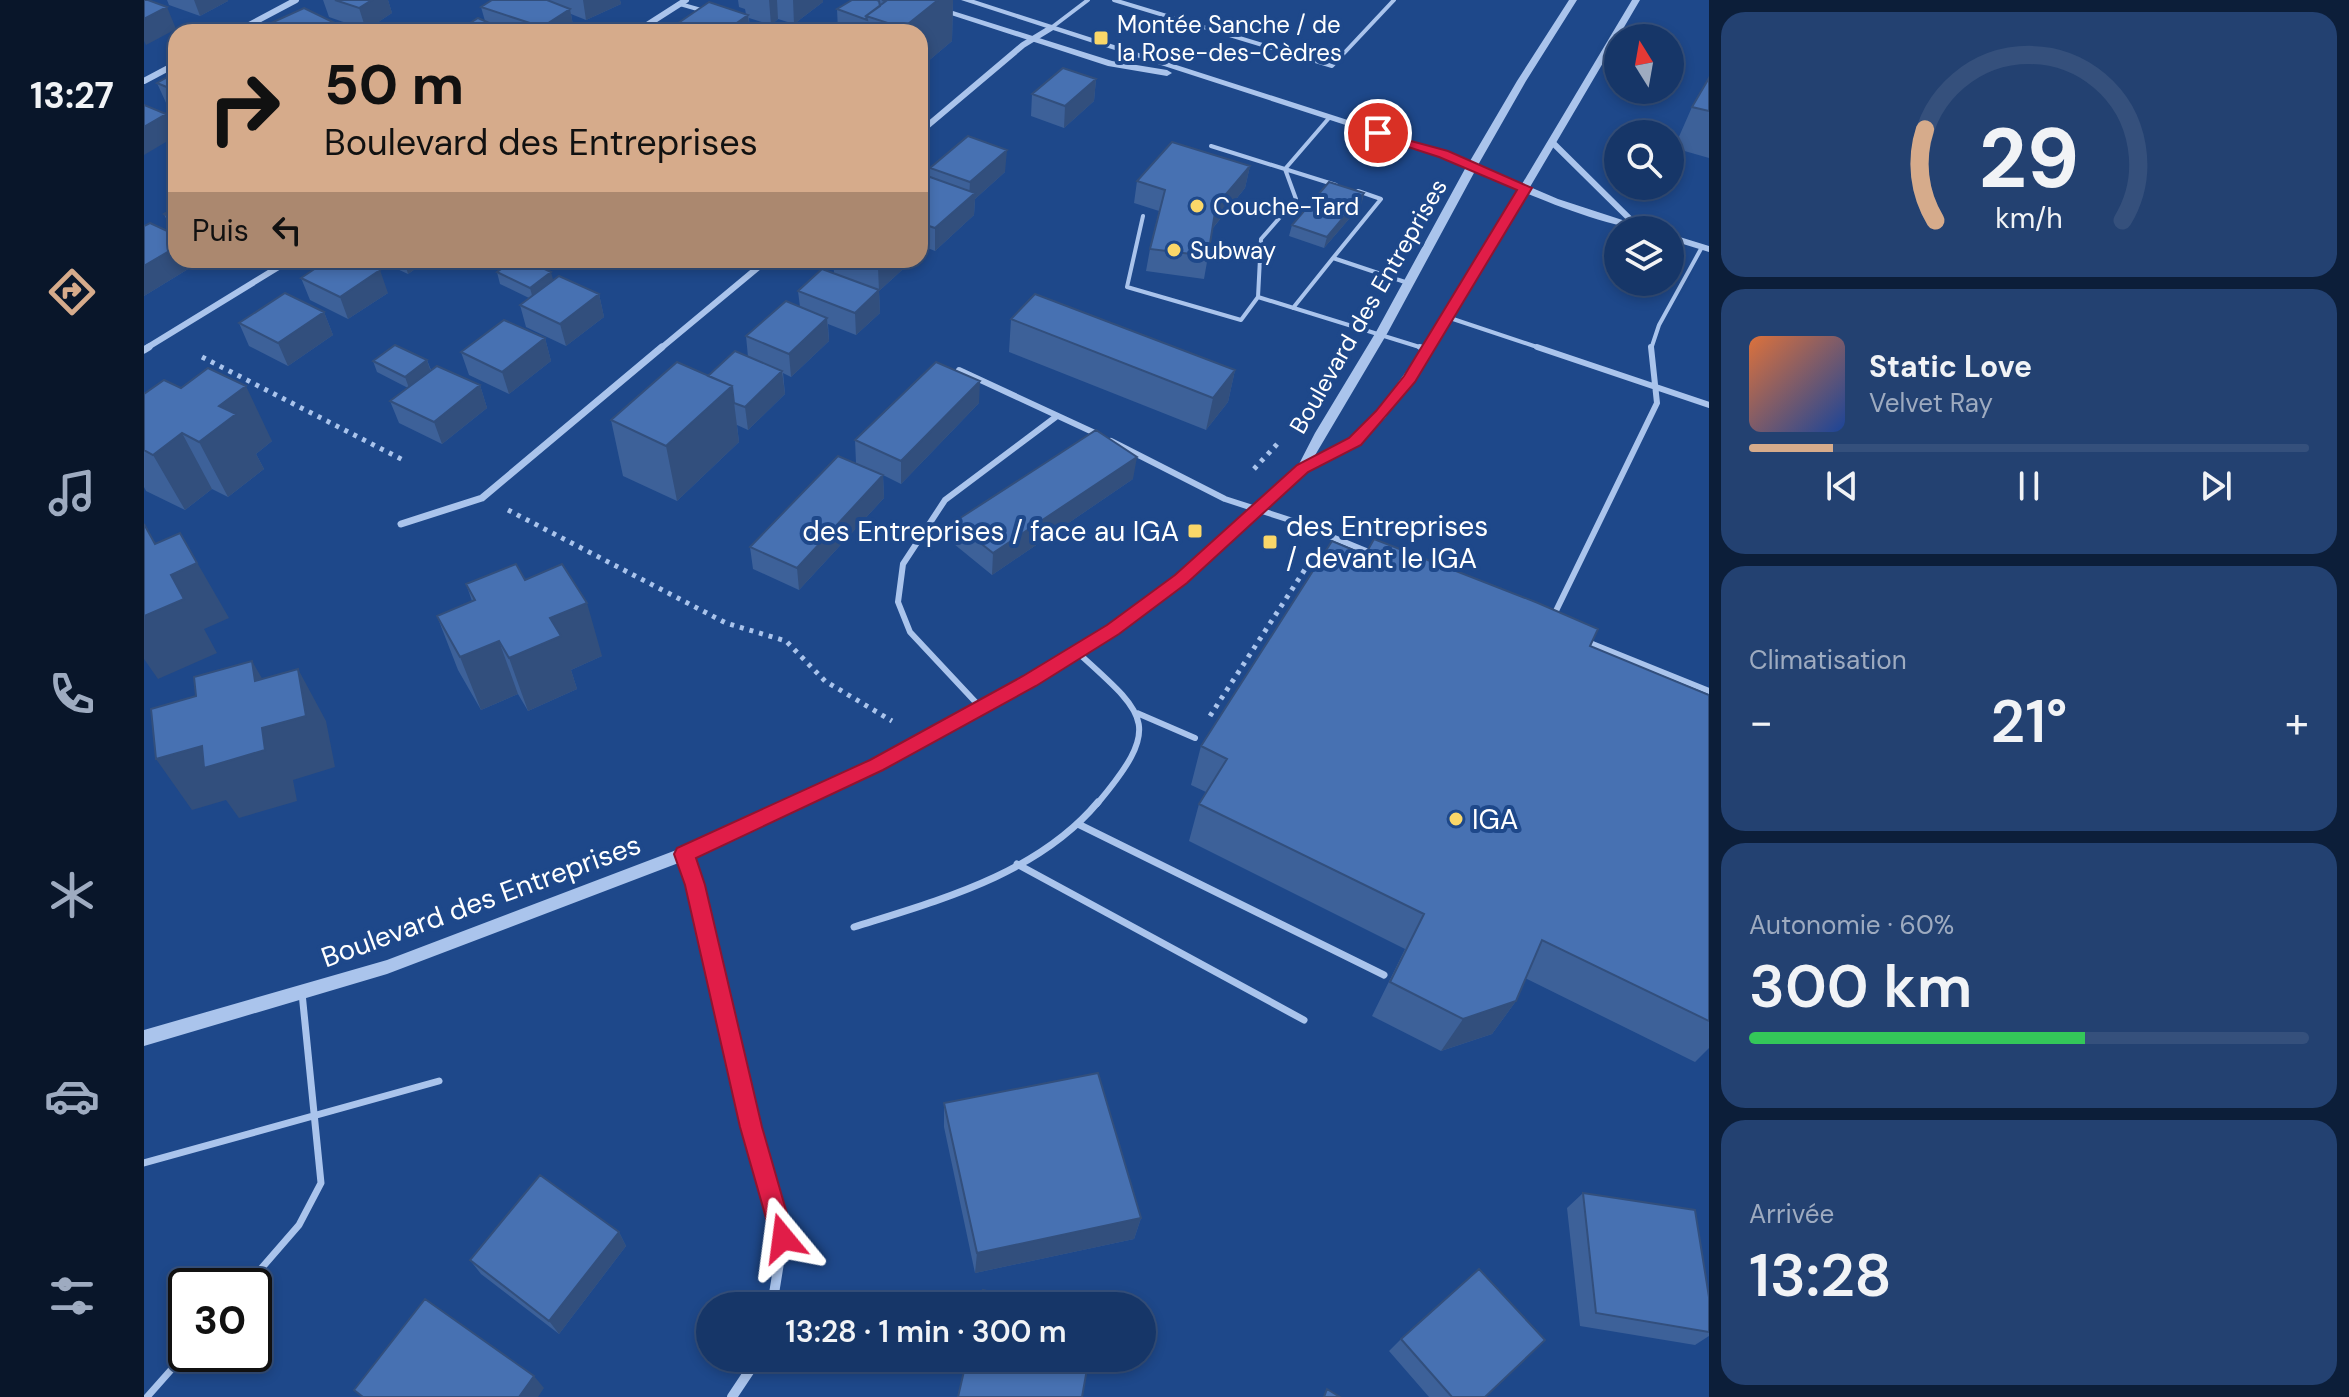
<!DOCTYPE html>
<html lang="fr">
<head>
<meta charset="utf-8">
<style>
	:root { --surface:#163668; --page:#234171; --text:#f1f3f6; --muted:#9eabc0; --line:#35507c; --accent:#d6ab8b }
	body { margin:0; font-family:"DM Sans",sans-serif; background:var(--page); color:var(--text); height:100vh; display:flex; flex-direction:column; font-size:30px; white-space:nowrap }
	* { box-sizing:border-box; margin:0 }
	p { font-size:26px; color:var(--muted) }
	.icon { flex:none; width:44px; height:44px; fill:none; stroke:currentColor; stroke-width:2; stroke-linecap:round; stroke-linejoin:round }
	.map { position:relative; flex:1; overflow:hidden }
	.sheet { display:flex; flex-direction:column; gap:12px; padding:12px; background:#0c1e39; width:640px }
	.sheet>* { flex:none }
	.guide { position:absolute; left:24px; top:24px; width:760px; height:244px; border-radius:24px; box-shadow:0 4px 12px #0003,0 0 0 2px var(--line); background:#d6ab8b; color:#111; overflow:hidden }
	.needle { width:52px; rotate:349deg }
	.tools { position:absolute; left:1460px; top:24px; display:grid; gap:16px }
	.tools a { display:grid; place-items:center; width:80px; height:80px; border-radius:50%; background:var(--surface); box-shadow:0 4px 12px #0003,0 0 0 2px var(--line); font-size:40px }
	.speed { position:absolute; left:24px; top:1268px; display:flex; gap:16px; font-size:40px; font-weight:700; text-align:center }
	.speed>* { display:grid; place-content:center; width:104px; height:104px; border-radius:50%; background:var(--surface); box-shadow:0 4px 12px #0003,0 0 0 2px var(--line); line-height:1 }
	.speed .limit { border:4px solid #111; border-radius:12px; background:#fff; color:#111 }
	.pin { position:absolute; display:grid; place-items:center; width:68px; height:68px; color:#fff; margin:-34px; border:4px solid #fff; border-radius:50%; box-shadow:0 2px 8px #0007 }
	.me { position:absolute; width:88px; margin:-44px; rotate:344deg; stroke-linejoin:round; filter:drop-shadow(0 0 6px #0008) }
	.turn { display:flex; align-items:center; gap:28px; height:168px; padding:0 24px; font-size:36px }
	.turn .icon { width:104px; height:104px; stroke-width:2.5 }
	.turn b { display:block; font-size:56px; line-height:68px }
	.then { display:flex; align-items:center; height:76px; padding:0 24px; background:#0003; gap:16px; font-size:30px }
	.big { font-size:60px; font-weight:600; line-height:1.1 }
	.sheet .card { flex:1; display:flex; flex-direction:column; justify-content:center; gap:12px; min-width:0; padding:0 28px; border-radius:24px; background:var(--page) }
	.sheet .dial { align-items:center; gap:0 }
	.dial svg { height:208px; overflow:visible; fill:none; stroke:var(--line); stroke-width:7; stroke-linecap:round; text-anchor:middle }
	.dial text { fill:var(--text); stroke:none }
	.song { display:flex; align-items:center; gap:24px }
	.cover { width:96px; height:96px; border-radius:12px; background:linear-gradient(135deg,hsl(20 70% 55%),hsl(220 70% 35%)) }
	.played { height:8px; border-radius:4px; background:linear-gradient(90deg,var(--accent) 15%,var(--line) 15%) }
	.keys { display:flex; justify-content:space-around; direction:ltr }
	.heat { display:flex; justify-content:space-between; align-items:center; font-size:44px; direction:ltr }
	.charge { height:12px; border-radius:6px; background:linear-gradient(90deg,#34c759 60%,var(--line) 0) }
	.trip { position:absolute; left:552px; top:1292px; width:460px; height:80px; border-radius:40px; background:var(--surface); box-shadow:0 4px 12px #0003,0 0 0 2px var(--line); font-weight:600; line-height:80px; text-align:center }
	main { display:flex; flex:1; min-height:0 }
	.dock { display:flex; flex-direction:column; width:144px; justify-content:space-around; align-items:center; background:#09162a; color:var(--muted) }
	.dock .icon { width:56px; height:56px }
	.dock .current { color:var(--accent) }
	.dock b { font-size:36px; color:var(--text) }
	.map>svg:first-child { display:block }
	.lines { fill:none; stroke-linecap:round; stroke-linejoin:round }
	.path { stroke:#aac4ec; stroke-width:5; stroke-dasharray:4 6; stroke-linecap:butt }
	.service-far2 { stroke:#aac4ec; stroke-width:4 }
	.service-far1 { stroke:#aac4ec; stroke-width:6 }
	.service { stroke:#aac4ec; stroke-width:7 }
	.minor-far2 { stroke:#aac4ec; stroke-width:6 }
	.minor-far1 { stroke:#aac4ec; stroke-width:7 }
	.minor { stroke:#aac4ec; stroke-width:10 }
	.tertiary { fill:#aac4ec; fill-rule:evenodd }
	.wall { fill:#3d6199 }
	.shaded-wall { fill:#324f7d }
	.building { fill:#4771b2; stroke:#324f7d; stroke-width:2 }
	.route { fill:#e11d48; stroke:#92132f; stroke-width:2 }
	.poi-dot { fill:#fad769; stroke:#1e488a; stroke-width:3 }
	.labels { text-anchor:middle; dominant-baseline:central; stroke-width:8; stroke-linejoin:round; paint-order:stroke }
	.far-poi-label { font-size:24px; fill:#fff; stroke:#1e488a; text-anchor:start }
	.far-street-label { font-size:24px; fill:#fff; stroke:#1e488a }
	.poi-label { font-size:28px; fill:#fff; stroke:#1e488a; text-anchor:start }
	.street-label { font-size:28px; fill:#fff; stroke:#1e488a }
</style>
</head>
<body>
<main>
<nav class="dock">
<b>13:27</b>
<svg class="icon current" aria-label="directions" viewBox="0 0 24 24"><path d="M12 3l9 9-9 9-9-9zM9 14v-3h6M13 9l2 2-2 2"/></svg>
<svg class="icon" aria-label="music" viewBox="0 0 24 24"><path d="M9 18V5l10-2v13"/><circle cx="6" cy="18" r="3"/><circle cx="16" cy="16" r="3"/></svg>
<svg class="icon" aria-label="phone" viewBox="0 0 24 24"><path d="M5 4h4l2 5-3 2q2 4 5 5l2-3 5 2v4C11 20 4 13 5 4z"/></svg>
<svg class="icon" aria-label="climate" viewBox="0 0 24 24"><path d="M12 3v18M4 7l16 10M4 17L20 7"/></svg>
<svg class="icon" aria-label="car" viewBox="0 0 24 24"><path d="M5 17H2v-5l4-1 3-4h7l3 4 3 1v5h-3M9 17h6M6 11h13"/><circle cx="7" cy="17" r="2"/><circle cx="17" cy="17" r="2"/></svg>
<svg class="icon" aria-label="filters" viewBox="0 0 24 24"><path d="M4 7h16M4 17h16"/><circle cx="9" cy="7" r="2"/><circle cx="15" cy="17" r="2"/></svg>
</nav>
<div class="map">
<svg width="1565" height="1397" viewBox="0 0 1565 1397">
	<rect width="100%" height="100%" fill="#1e488a"/>
	<g class="lines">
		<path class="path" d="M58 357 261 461
			M1110 469 1136 441
			M364 510 582 623 642 641 681 681 748 721
			M1066 716 1169 557"/>
		<path class="service-far2" d="M970 0 1188 66 1250 0
			M536 4 557 10
			M907 28 944 0
			M1185 118 1141 169 1152 199 1117 239 1114 297 1282 349
			M1067 146 1192 185
			M999 216 983 287 1097 320 1114 297
			M1189 258 1237 199 1214 191
			M1149 308 1189 258 1264 283
			M1303 317 1399 349
			M1507 349 1515 325 1558 247"/>
		<path class="service-far1" d="M1276 347 1284 350
			M1393 347 1565 405
			M815 370 953 434
			M967 441 1081 499 1149 521 1227 553
			M1409 617 1513 403 1507 347
			M1441 641 1565 691
			M933 652C1004 716 1019 725 953 804
			M838 709 766 632 754 602 759 564 801 500 913 416
			M993 713 1051 738"/>
		<path class="service" d="M934 824 1240 975
			M873 864 1160 1020
			M710 927C796 900 894 874 954 802
			M0 1163 295 1081
			M102 1286 155 1225 177 1183 158 993
			M3 1397 42 1353"/>
		<path class="minor-far2" d="M92 32 152 0
			M492 32 542 0
			M0 81 32 64
			M776 132 879 45 907 28
			M1409 143 1494 227
			M1 349 146 260
			M516 349 623 260"/>
		<path class="minor-far1" d="M0 350 5 347
			M257 524 338 498 518 347"/>
		<path class="minor" d="M540 854 558 910 607 1127 639 1238 628 1306
			M588 1397 614 1358"/>
		<path class="tertiary" d="M761 0H774L968 61 1023 70 1028 73 1023 76 964 66Z
			M817 0H830L1303 152 1326 161 1373 81 1425 0H1433L1382 81 1334 165 1378 184 1488 0H1496L1386 187 1414 199 1509 230C1475 230 1415 207 1382 193L1288 353 1241 418 1215 445 1163 471 1042 582 974 633 890 685 738 769 545 859 243 974 0 1046V1030L243 960 535 849 728 761 880 677 964 625 1032 576 1154 466 1171 433 1232 332 1322 167 1297 156ZM1331 171 1374 189 1279 348 1233 412 1207 439 1170 457 1244 332Z
			M1526 234 1565 246V252L1526 240Z"/>
	</g>
	<path class="wall" d="M23 0H84V1L56 16 25 5Z
		M179 0H244L248 13 222 30 185 17Z
		M404 0H476L477 4 442 20 427 14 430 31 428 32H281L314 31 341 21 337 7Z
		M594 0H679V2L650 24 634 19 627 25 605 18 606 32H527V28L602 14 601 9 595 7Z
		M735 0H809L808 41 776 68V32L694 31 693 9Z
		M127 23 195 25 197 32H131Z
		M32 72V109L23 105 13 83Z
		M1565 78V158L1530 148 1548 107Z
		M952 79 950 101 920 128 887 116 888 94Z
		M1106 166 1101 188 1069 228 1060 279 1002 271 1006 249 1015 211 990 203 993 181Z
		M786 168 861 172 831 199 830 215 791 251 776 245V185L786 177Z
		M1220 193 1217 205 1180 248 1145 236 1148 225Z
		M32 207V260H53L54 263 0 296V226L29 234 20 214Z
		M234 260H284L264 274Z
		M689 260H769L735 291 736 313 712 335 684 324 685 341 647 377 639 373 641 394 604 430 593 425 595 442 533 501 479 476 467 420 604 357 602 336 656 307 654 291 690 273Z
		M353 272 409 280 455 294 460 317 422 346 382 327 376 305 385 298 356 284Z
		M157 278 244 293 204 319 166 300Z
		M180 312 189 335 144 366 105 346 95 323Z
		M867 319 1091 370 1084 402 1062 430 865 352Z
		M401 338 407 361 365 394 325 375 317 352Z
		M283 360 287 370 336 385 343 408 298 444 255 423 246 401 264 388 233 372 229 361Z
		M0 394 128 441 112 454 120 469 84 497 68 489 41 510 2 491 0 487Z
		M835 403 757 484 739 475 740 498 655 590 609 569 606 547 736 474 712 463 711 440Z
		M989 479 848 575 810 544V522Z
		M381 580 458 656 427 670 433 689 384 711 374 694 337 710 314 670 293 616 328 601 322 584Z
		M1446 646 1565 695V1048L1551 1062 1381 978 1372 1001 1348 1034 1297 1051 1228 1016 1261 949 1045 841 1055 804 1062 792 1047 785 1057 746Z
		M800 1103 997 1218 990 1239 831 1273 800 1127Z
		M1439 1193 1565 1297V1336L1551 1345 1436 1326 1423 1208Z
		M475 1232 482 1246 415 1334 337 1274 326 1260Z
		M1257 1339 1341 1397H1285L1245 1351Z"/>
	<path class="shaded-wall" d="M50 0H84V1L56 16Z
		M228 0H244L248 13 222 30 215 8Z
		M439 0H476L477 4 442 20Z
		M625 0H633L634 19 627 25Z
		M649 0H679V2L650 24Z
		M794 0H809L808 41 776 68V32H759V28Z
		M23 7 32 29 2 45 0 41V19Z
		M426 9 430 31 428 32H399L398 27Z
		M604 15 606 32H580Z
		M195 25 197 32H180Z
		M952 79 950 101 920 128 921 106Z
		M22 114 32 136 0 155V127Z
		M863 150 861 172 831 199 830 215 791 251V228L825 198 826 182Z
		M1106 166 1101 188 1068 229 1072 206Z
		M1220 193 1217 205 1180 248 1183 237Z
		M32 247V260H53L54 263 0 296V266Z
		M260 260H284L264 274Z
		M744 260H769L735 291 734 268Z
		M236 270 244 293 204 319 196 297Z
		M407 272 410 283 389 299 386 288Z
		M735 290 736 313 712 335 711 313Z
		M455 294 460 317 422 346 416 324Z
		M180 312 189 335 144 366 134 343Z
		M683 318 685 341 647 377 645 354Z
		M401 338 407 361 365 394 358 372Z
		M283 360 287 372 265 388 261 377Z
		M1091 370 1084 402 1062 430 1069 398Z
		M638 371 641 394 604 430 601 407Z
		M836 381 835 403 757 484V461Z
		M336 385 343 408 298 444 290 422Z
		M102 386 128 441 112 454 120 469 84 497 55 442 75 406Z
		M588 386 595 442 533 501 522 446Z
		M38 433 68 489 41 510 9 455Z
		M993 457 989 479 848 575 849 553Z
		M739 475 740 498 655 590 653 568Z
		M0 524 30 574 36 533 85 618 60 629 73 653 14 679 0 659Z
		M443 603 458 656 427 670 433 689 384 711 365 658 406 618Z
		M355 641 374 694 337 710 316 657Z
		M108 661 138 713 154 669 182 721 191 767 149 780 153 801 95 818 82 800 48 810 12 759 111 681Z
		M1372 1001 1348 1034 1297 1051 1319 1019Z
		M997 1218 990 1239 831 1273 833 1253Z
		M475 1232 482 1246 415 1334 405 1321Z
		M390 1376 400 1388 394 1397H375Z"/>
	<path class="building" d="M0 0H4L23 7 0 19Z
		M191 0H228L215 8Z
		M348 0H403L426 9 398 27 337 7Z
		M708 0H733L735 1 736 6 722 16 723 20 693 9Z
		M738 0H794L759 28 722 16 742 1Z
		M565 2 604 15 580 32H537L527 28Z
		M160 8 195 25 180 32H145L127 23Z
		M334 18 365 32H312Z
		M297 23 314 31 312 32H281Z
		M919 68 952 79 921 106 888 94Z
		M32 72V91L13 83Z
		M1565 78V111L1548 107Z
		M0 105 22 114 0 127Z
		M824 136 863 150 826 182 786 168Z
		M1028 142 1106 166 1072 206 1064 256 1006 249 1021 190 993 181Z
		M786 177 831 193 791 228 776 223V185Z
		M1185 182 1220 193 1183 237 1148 225Z
		M32 207V220L20 214Z
		M6 223 32 235V247L0 266V226Z
		M184 260H214L236 270 196 297 157 278Z
		M370 260H381L407 272 386 288 353 272Z
		M713 260H744L734 268Z
		M678 269 735 290 711 313 654 291Z
		M415 276 455 294 416 324 376 305Z
		M141 293 180 312 134 343 95 323Z
		M891 294 1091 370 1069 398 867 319Z
		M642 301 683 318 645 354 602 336Z
		M360 320 401 338 358 372 317 352Z
		M251 345 283 360 261 377 229 361Z
		M591 351 638 371 601 407 590 403 588 386 564 376Z
		M533 362 588 386 522 446 467 420Z
		M792 362 836 381 757 461 711 440Z
		M293 366 336 385 290 422 246 401Z
		M64 368 102 386 75 406 92 414 55 442 38 433 9 455 0 450V394L20 380 37 388Z
		M952 430 993 457 849 553 810 522Z
		M694 456 739 475 653 568 606 547Z
		M0 524 11 544 36 533 53 563 27 575 40 599 0 616Z
		M1230 539 1394 603 1454 629 1446 646 1565 695V1021L1398 940 1372 1001 1319 1019 1246 982 1280 914 1055 804 1083 759 1057 746 1188 541 1221 555Z
		M372 564 381 580 418 564 443 603 406 618 417 636 365 658 355 641 316 657 293 616 331 600 322 584Z
		M108 661 111 681 154 669 162 716 118 728 121 750 60 768 58 746 12 759 7 709 52 696 50 677Z
		M954 1073 997 1218 833 1253 800 1103Z
		M396 1175 475 1232 405 1321 326 1260Z
		M1439 1193 1551 1210 1565 1297V1332L1452 1313Z
		M1335 1269 1401 1340 1341 1397H1308L1257 1339Z
		M839 1290 900 1306H835Z
		M281 1299 390 1376 375 1397H219L210 1390Z
		M823 1358H945L938 1397H814Z
		M1183 1389 1196 1397H1180Z"/>
	<path class="route" d="M1230 131 1304 151 1388 188 1271 382 1217 445 1164 472 1043 583 975 634 892 686 739 770 552 858 561 885 618 1127 650 1238 647 1246 639 1250 630 1246 596 1127 541 885 530 854 533 848 726 760 879 676 963 625 1031 575 1153 465 1205 438 1232 411 1260 376 1373 190 1295 157 1230 136Z"/>
	<g class="poi-dot">
		<rect x="949" y="30" width="16" height="16" rx="4"/>
		<circle cx="1053" cy="206" r="8"/>
		<circle cx="1030" cy="250" r="8"/>
		<rect x="1043" y="523" width="16" height="16" rx="4"/>
		<rect x="1118" y="534" width="16" height="16" rx="4"/>
		<circle cx="1312" cy="819" r="8"/>
	</g>
	<g class="labels">
		<g class="far-poi-label">
			<text x="973" y="24">Montée Sanche / de<tspan x="973" dy="28">la Rose-des-Cèdres</tspan></text>
			<text x="1069" y="206">Couche-Tard</text>
			<text x="1046" y="250">Subway</text>
		</g>
		<g class="far-street-label">
			<text transform="translate(1224 306) rotate(-60)">Boulevard des Entreprises</text>
		</g>
		<g class="poi-label">
			<text x="1142" y="526">des Entreprises<tspan x="1142" dy="32">/ devant le IGA</tspan></text>
			<text x="1035" y="531" text-anchor="end">des Entreprises / face au IGA</text>
			<text x="1328" y="819">IGA</text>
		</g>
		<g class="street-label">
			<text transform="translate(337 901) rotate(-20)">Boulevard des Entreprises</text>
		</g>
	</g>
</svg>
<div class="tools">
<a><svg class="needle" viewBox="-14 -14 28 28"><path d="M0-13l5 13h-10z" fill="#e53935"/><path d="M0 13l5-13h-10z" fill="#9eabc0"/></svg></a>
<a><svg class="icon" aria-label="search" viewBox="0 0 24 24"><circle cx="10" cy="10" r="6"/><path d="M15 15l6 6"/></svg></a>
<a><svg class="icon" aria-label="layers" viewBox="0 0 24 24"><path d="M12 4l9 5-9 5-9-5zM3 14l9 5 9-5"/></svg></a>
</div>
<div class="speed"><div class="limit">30</div></div>
<div class="pin" style="left:1234px;top:133px;background:#d93025"><svg class="icon" aria-label="arrive" viewBox="0 0 24 24"><path d="M6 21V4h12l-3 4 3 4H6"/></svg></div>
<svg class="me" style="left:639px;top:1238px" viewBox="-20 -20 40 40"><path d="M0-17L14 15 0 8-14 15z" fill="#e11d48" stroke="#fff" stroke-width="4"/></svg>
<div class="trip">13:28 · 1 min · 300 m</div>
<div class="guide">
<div class="turn"><svg class="icon" aria-label="right" viewBox="0 0 24 24"><path d="M7 20v-9h11M14 6l5 5-5 5"/></svg><div><b>50 m</b>Boulevard des Entreprises</div></div>
<div class="then">Puis<svg class="icon" aria-label="left" viewBox="0 0 24 24"><path d="M17 20v-9H6M10 6l-5 5 5 5"/></svg></div>
</div>
</div>
<section class="sheet">
<div class="card dial"><svg viewBox="0 0 100 80">
<path d="M14 69A42 42 0 1 1 86 69"/>
<path d="M14 69A42 42 0 0 1 10 34" stroke="#d6ab8b"/>
<text x="50" y="56" font-size="32" font-weight="700">29</text>
<text x="50" y="72" font-size="11">km/h</text>
</svg></div>
<div class="card">
<div class="song"><i class="cover"></i><div><b>Static Love</b><p>Velvet Ray</p></div></div>
<div class="played"></div>
<div class="keys"><svg class="icon" aria-label="previous" viewBox="0 0 24 24"><path d="M18 5L8 12l10 7zM5 5v14"/></svg><svg class="icon" aria-label="pause" viewBox="0 0 24 24"><path d="M8 5v14M16 5v14"/></svg><svg class="icon" aria-label="next" viewBox="0 0 24 24"><path d="M6 5l10 7-10 7zM19 5v14"/></svg></div>
</div>
<div class="card"><p>Climatisation</p>
<div class="heat"><a>−</a><b class="big">21°</b><a>+</a></div>
</div>
<div class="card"><p>Autonomie · 60%</p><b class="big">300 km</b><div class="charge"></div></div>
<div class="card"><p>Arrivée</p><b class="big">13:28</b></div>
</section>
</main>
</body>
</html>
